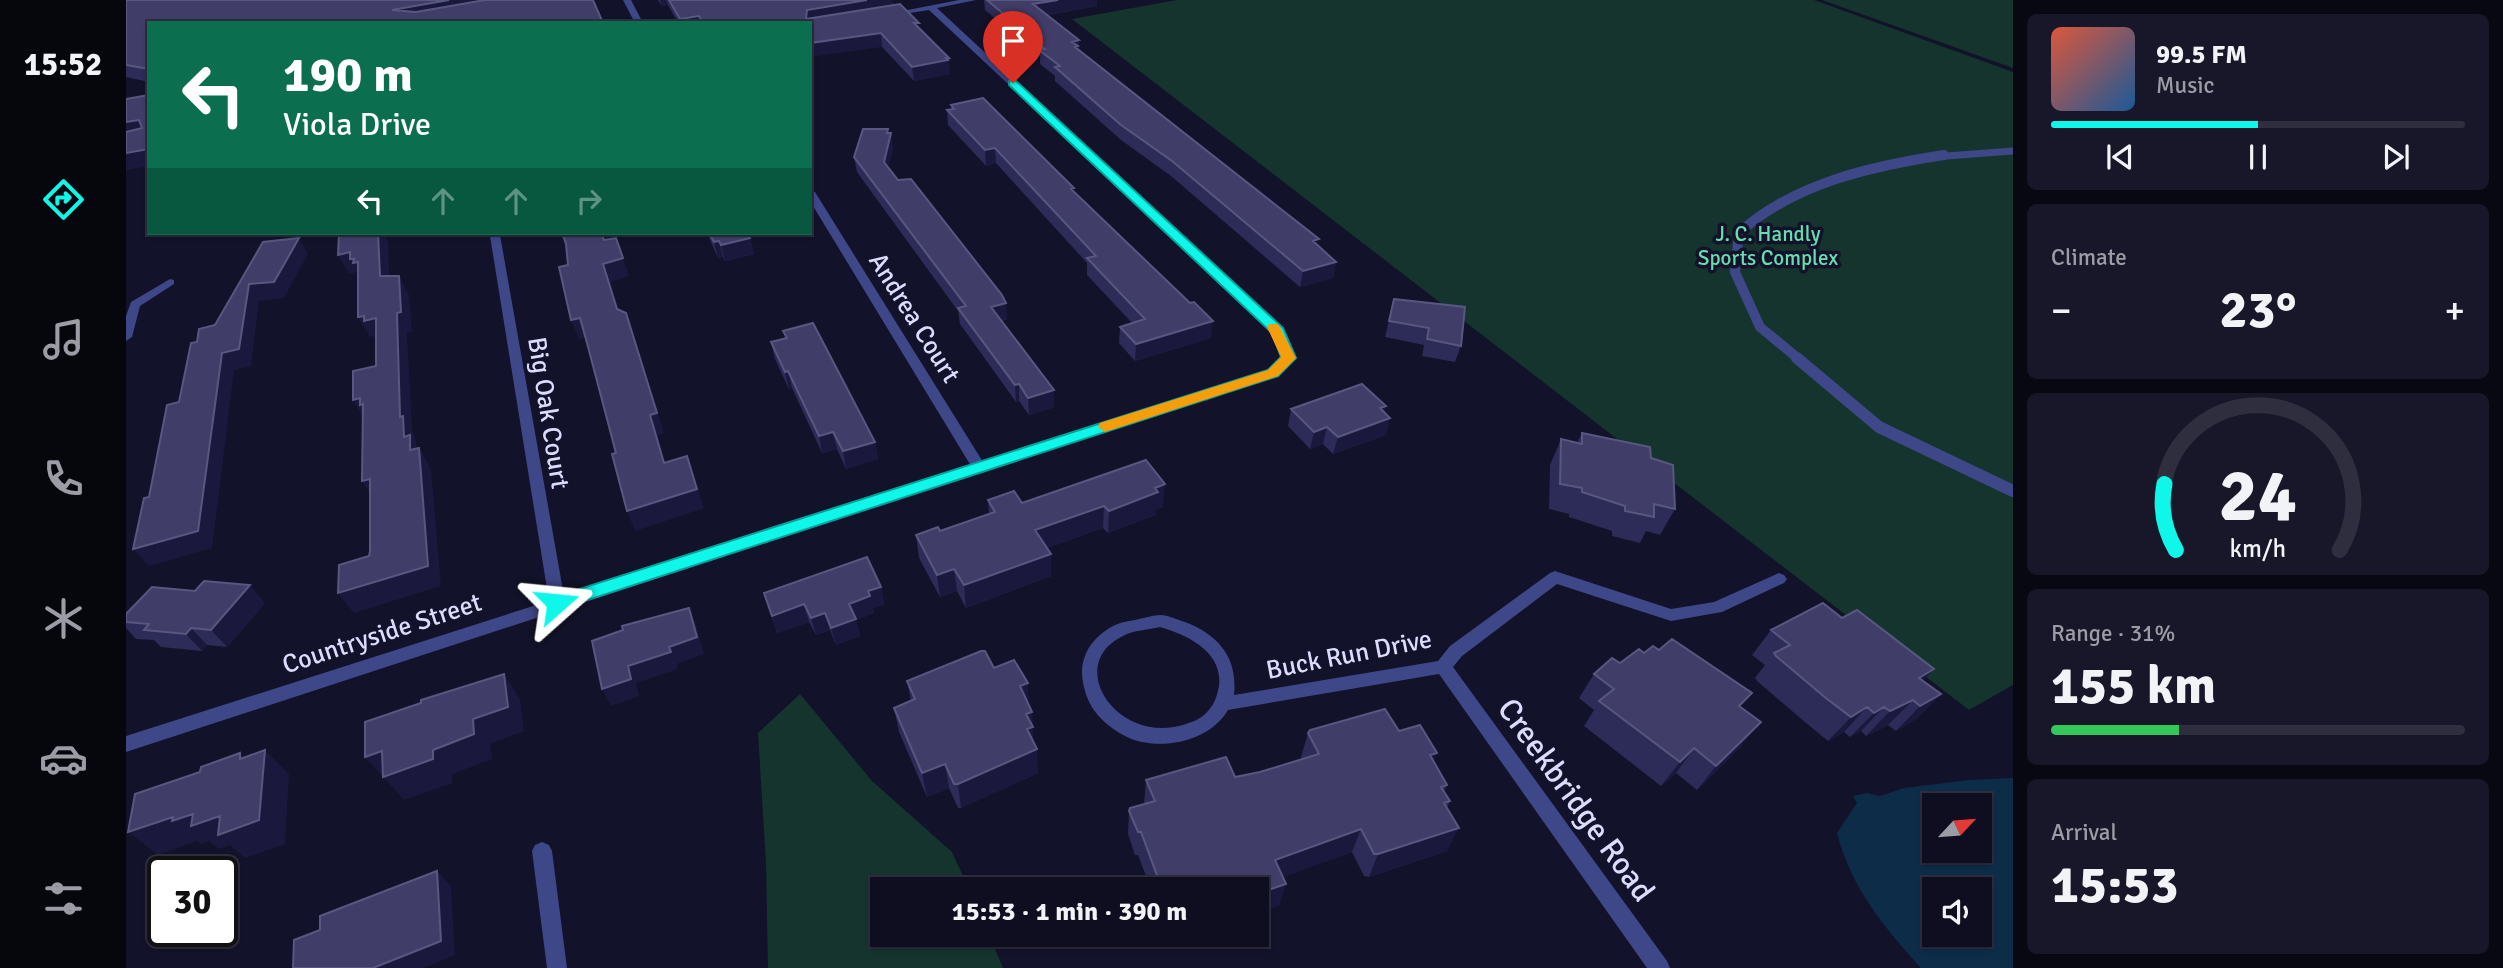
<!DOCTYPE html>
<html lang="en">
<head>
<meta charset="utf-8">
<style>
	:root { --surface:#0e0e20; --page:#171729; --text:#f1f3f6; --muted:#9b9ca5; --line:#2e2e3e; --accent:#0ef7e9 }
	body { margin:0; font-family:Signika,sans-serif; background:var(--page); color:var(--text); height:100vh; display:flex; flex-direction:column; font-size:26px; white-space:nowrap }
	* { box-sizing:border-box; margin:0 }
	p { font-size:23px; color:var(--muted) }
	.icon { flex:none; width:38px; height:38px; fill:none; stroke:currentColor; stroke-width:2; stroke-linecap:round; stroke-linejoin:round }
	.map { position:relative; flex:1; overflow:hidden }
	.sheet { display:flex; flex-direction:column; gap:14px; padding:14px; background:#080812; width:490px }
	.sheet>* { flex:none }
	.banner { position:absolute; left:21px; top:21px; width:665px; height:214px; border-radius:0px; box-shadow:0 2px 5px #0004,0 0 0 2px var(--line); background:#0b6e4f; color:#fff; overflow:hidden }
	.needle { width:46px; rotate:64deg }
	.buttons { position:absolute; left:1796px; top:793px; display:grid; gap:14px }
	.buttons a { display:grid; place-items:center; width:70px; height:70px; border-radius:0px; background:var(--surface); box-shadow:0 2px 5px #0004,0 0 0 2px var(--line); font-size:35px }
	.speed { position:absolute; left:21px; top:856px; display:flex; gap:14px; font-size:35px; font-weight:700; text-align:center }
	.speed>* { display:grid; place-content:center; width:91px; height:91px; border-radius:50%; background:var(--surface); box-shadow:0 2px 5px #0004,0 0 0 2px var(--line); line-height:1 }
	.speed .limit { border:4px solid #111; border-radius:10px; background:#fff; color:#111 }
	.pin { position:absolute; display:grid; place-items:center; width:60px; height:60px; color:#fff; margin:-72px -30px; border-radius:50% 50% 50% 0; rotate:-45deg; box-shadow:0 0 7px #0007 }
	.pin .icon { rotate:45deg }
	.me { position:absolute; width:77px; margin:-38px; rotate:72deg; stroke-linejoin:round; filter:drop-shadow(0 0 5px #0008) }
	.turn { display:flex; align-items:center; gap:24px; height:147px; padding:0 21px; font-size:32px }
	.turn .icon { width:91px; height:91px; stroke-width:2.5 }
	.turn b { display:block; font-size:49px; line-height:60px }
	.lanes { display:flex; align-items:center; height:66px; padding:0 21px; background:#0003; justify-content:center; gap:35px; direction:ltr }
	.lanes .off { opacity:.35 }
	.big { font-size:52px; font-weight:700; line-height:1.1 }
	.sheet .tile { flex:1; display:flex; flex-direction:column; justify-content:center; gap:10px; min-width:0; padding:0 24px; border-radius:10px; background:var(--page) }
	.sheet .dial { align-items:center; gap:0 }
	.dial svg { height:182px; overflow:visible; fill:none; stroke:var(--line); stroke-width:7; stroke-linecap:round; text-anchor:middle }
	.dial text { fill:var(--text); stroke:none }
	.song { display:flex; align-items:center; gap:21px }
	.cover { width:84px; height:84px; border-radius:10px; background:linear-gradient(135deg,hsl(10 70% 55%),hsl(210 70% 35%)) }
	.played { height:7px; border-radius:4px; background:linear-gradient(90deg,var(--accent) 50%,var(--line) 50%) }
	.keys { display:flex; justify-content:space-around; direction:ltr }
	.heat { display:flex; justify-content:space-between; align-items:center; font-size:38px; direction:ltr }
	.charge { height:10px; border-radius:5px; background:linear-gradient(90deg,#34c759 31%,var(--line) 0) }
	.trip { position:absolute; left:744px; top:877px; width:399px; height:70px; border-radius:0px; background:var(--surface); box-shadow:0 2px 5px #0004,0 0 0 2px var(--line); font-weight:700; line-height:70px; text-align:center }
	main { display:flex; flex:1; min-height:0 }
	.tab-bar { display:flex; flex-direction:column; width:126px; justify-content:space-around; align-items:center; background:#06060d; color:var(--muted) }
	.tab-bar .icon { width:49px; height:49px }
	.tab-bar .active { color:var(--accent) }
	.tab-bar b { font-size:32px; color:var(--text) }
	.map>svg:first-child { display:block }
	.green { fill:#15342e }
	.water { fill:#0d2c48; fill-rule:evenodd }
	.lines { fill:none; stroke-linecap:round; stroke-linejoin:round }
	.lane-far2 { stroke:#3e4787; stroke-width:7 }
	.lane-far1 { stroke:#3e4787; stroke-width:10 }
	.lane { stroke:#3e4787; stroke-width:12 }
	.street { fill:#3e4787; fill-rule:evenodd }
	.wall { fill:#2d2b57 }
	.shaded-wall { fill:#1a193d }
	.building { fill:#403e69; stroke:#585780; stroke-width:2 }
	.route { fill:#0ef7e9; stroke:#09a197; stroke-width:2 }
	.slow { fill:#f59e0b }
	.labels { text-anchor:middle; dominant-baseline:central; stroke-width:7; stroke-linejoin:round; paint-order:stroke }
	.far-park-label { font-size:21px; fill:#68ddad; stroke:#12122a }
	.street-label { font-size:26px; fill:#dcddfe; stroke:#12122a }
	.near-street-label { font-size:32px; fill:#dcddfe; stroke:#12122a }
</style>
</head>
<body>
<main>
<nav class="tab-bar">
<b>15:52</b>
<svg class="icon active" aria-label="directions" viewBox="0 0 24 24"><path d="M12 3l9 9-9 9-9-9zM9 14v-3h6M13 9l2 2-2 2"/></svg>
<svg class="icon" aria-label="music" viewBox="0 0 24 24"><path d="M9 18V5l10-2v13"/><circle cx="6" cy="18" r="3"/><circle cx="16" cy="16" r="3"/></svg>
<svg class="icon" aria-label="phone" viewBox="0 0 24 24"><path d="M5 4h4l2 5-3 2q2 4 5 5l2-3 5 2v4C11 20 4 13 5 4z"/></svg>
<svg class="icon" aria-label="climate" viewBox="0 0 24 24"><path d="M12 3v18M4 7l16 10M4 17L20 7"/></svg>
<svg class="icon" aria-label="car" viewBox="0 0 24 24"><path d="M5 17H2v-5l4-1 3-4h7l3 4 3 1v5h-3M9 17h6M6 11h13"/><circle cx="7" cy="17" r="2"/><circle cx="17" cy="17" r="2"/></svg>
<svg class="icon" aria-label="filters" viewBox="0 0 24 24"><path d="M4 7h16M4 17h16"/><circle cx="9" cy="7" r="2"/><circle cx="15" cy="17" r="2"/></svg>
</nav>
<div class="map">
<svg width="1887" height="968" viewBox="0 0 1887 968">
	<rect width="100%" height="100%" fill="#12122a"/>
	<path class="green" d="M1051 0H1688L1887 72V685L1843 710 946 19Z
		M1696 0H1887V68Z
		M674 694 746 781 826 852 843 889H756V934L863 935 877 968H642L640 863 632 733Z"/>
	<path class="water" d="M1887 778V968H1795C1758 927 1725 888 1711 833L1731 803 1727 796 1741 793 1754 796 1778 788 1843 780ZM1808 805H1853V850H1808ZM1808 889H1853V934H1808Z"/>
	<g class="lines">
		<path class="lane-far2" d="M1807 157 1887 151"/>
		<path class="lane-far1" d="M1674 360 1634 327 1609 272 1613 233C1668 183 1746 166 1818 155"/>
		<path class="lane" d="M1671 358 1753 427 1887 491"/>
		<path class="street" d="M497 0H505L517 23H509Z
			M833 0H850L811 8 1156 328 1169 358 1151 376 0 752V736L423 601 364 236 361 233H373L374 235 438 596 845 466 684 201V189L689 192 857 462 1143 370 1157 357 1147 332 803 10 765 16 761 14Z
			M44 279 48 280V284L14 306 6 337 0 341V316L5 302Z
			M1429 571 1545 609 1588 602 1653 573 1658 575 1661 579 1658 583 1596 612 1545 621 1431 584 1336 656 1327 667 1541 961 1544 968H1521L1313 674 1102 710C1083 743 1029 753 997 735 978 724 963 710 958 687 951 661 963 639 987 626 994 622 1005 621 1013 619 1019 618 1027 615 1034 615 1042 615 1052 620 1059 622 1093 635 1112 658 1108 695L1312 661 1324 646 1424 573ZM1034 627C1062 635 1097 652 1093 686 1091 696 1089 703 1082 711 1076 718 1069 721 1060 724 992 747 937 665 997 636 1007 630 1023 630 1034 627Z
			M416 842 423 845 426 851 441 968H421L406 851 409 845Z"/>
	</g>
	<path class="wall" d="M0 0 23 23V82L0 77Z
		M532 0H766L767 5 793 28 824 72V74L788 81 756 47 684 23H552L542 5 536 6Z
		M858 0H971V6L921 15 953 50 1192 245 1210 262 1207 278 1174 287 1045 176 995 140 929 81V76L914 64V57L859 10Z
		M825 105 948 191 1085 338 1009 361 993 343 994 327 1006 323 961 275V263L870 163 860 166 822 125 821 110 825 109Z
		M762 133 767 148 762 167 881 319 876 321 928 390V407L903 415 893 401 890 402 834 324 832 311 731 172 728 157Z
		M93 233H143L94 234Z
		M581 233H627L628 234 623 235 628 254 599 261 597 257 592 258Z
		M1268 299 1335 346 1329 362 1296 356 1298 345 1259 337Z
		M657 331 749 442 752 459 720 469 711 449 696 453 666 388 663 389 649 359 645 342 659 338Z
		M1165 409 1259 413 1260 435 1207 454 1197 444 1184 449 1162 426Z
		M1456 433 1525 458 1549 509 1534 535 1520 531 1514 543 1486 536V531L1443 517V514L1423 509 1424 465 1435 439 1451 443Z
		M862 500 896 503 1037 507 1030 509V515L982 533 977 528 921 548 925 554V576L840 608 831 591 814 597 793 558 790 535 814 531 863 514Z
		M755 587 758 604 747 608 748 613 730 620 734 636 710 645 704 630 690 635 683 622 651 633 638 593Z
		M139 603 101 647 81 645 76 651 35 647 28 640 10 639 0 628V614Z
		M1645 630 1797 681 1815 694 1790 719 1770 731 1762 725 1740 736 1735 731 1724 737 1718 732 1702 741 1680 723 1631 681 1629 678 1639 665 1626 655Z
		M1533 650 1614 707 1615 746 1571 790 1550 773 1535 786 1458 726 1468 710 1453 698 1468 674 1518 653Z
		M868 668 903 705 906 712 907 742 912 773 835 808H832L823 788 801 797 773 732 768 708 785 701 781 681Z
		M1273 731 1311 753 1307 761 1321 785 1318 791 1324 801 1321 808V851L1243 877 1238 876 1226 852 1157 877 1153 906 1130 889H1025L1012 855H1009L1002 834 1003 811 1018 804 1020 780 1109 777 1134 772 1176 759 1175 757 1182 733Z"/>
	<path class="shaded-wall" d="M323 0H401L274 23 266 10Z
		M534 0H540L542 5 536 6Z
		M741 0H766L767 9 680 19 681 10Z
		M932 0H971V6L907 17V4Z
		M573 16 574 23H555L554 19Z
		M755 33 756 47 684 57V43Z
		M953 40V54L946 42Z
		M823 58 824 74 788 81 786 67Z
		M13 120 23 134 0 139V122Z
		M762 129 763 141 765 133 767 148 760 177 758 162Z
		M869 148 870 163 860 166 859 150Z
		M23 149V166L0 170V153Z
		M252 233H257L262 241 264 295 254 276Z
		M173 238 182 254 158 298 133 301 125 366 108 370 86 548 23 566 7 549 123 284Z
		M490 238 503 276 484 282 498 328 477 264Z
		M624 238 628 254 599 261 595 245Z
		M593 241 597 257 592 258 588 242Z
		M224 252 232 262 231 272 223 274 212 255Z
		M1210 262 1207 278 1174 287 1177 271Z
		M273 276 283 295 286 332 281 333 286 431 289 437 290 445 293 452V448L305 469 315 586 228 613 212 593 302 566 284 450 278 437 274 417 271 313Z
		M880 303 881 319 866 323 865 307Z
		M500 313 538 433 531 435 546 483 524 415Z
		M238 316 250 318V341L247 336 244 337 232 317Z
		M454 318 461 337 453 339 445 320Z
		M1087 321 1085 338 1009 361 1010 344Z
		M662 371 666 388 663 389 659 372Z
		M893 384V401L890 402 889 385Z
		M928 390V407L903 415 902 398Z
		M234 398 249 424 239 421 227 400Z
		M1260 406 1256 421 1264 418 1260 435 1207 454 1212 437 1254 408Z
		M1201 427 1197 444 1184 449 1188 432Z
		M707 432 711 449 696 453 693 436Z
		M749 442 752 459 720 469 717 451Z
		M561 456 578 508 509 531 501 511Z
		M244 479 250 502 236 481Z
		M1039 484 1037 507 1030 509V515L982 533 983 511 1029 488Z
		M978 506 977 528 910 552 909 530Z
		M925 554V576L840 608 838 585Z
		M828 569 831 591 814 597 811 575Z
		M124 585 139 603 101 647 85 630Z
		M755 587 758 604 747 608 748 613 730 620 734 636 710 645 705 628 723 604 742 591Z
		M678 604 683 622 651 633 646 616Z
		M563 608 570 625 578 654 551 664 552 669 510 683 513 696 485 706 476 689 502 666 543 647Z
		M699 613 704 630 690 635 685 618Z
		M65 628 81 645 76 651 60 634Z
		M1808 669 1784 694 1793 678Z
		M378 674 394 699 398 731 364 744 366 759 326 774V783L278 800 239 757 347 719Z
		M902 683 903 708 894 686Z
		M1815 694 1790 719 1770 731 1794 706Z
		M1787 700 1762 725 1740 736 1764 711Z
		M1741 707 1718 732 1702 741 1725 717Z
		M1758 707 1735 731 1724 737 1748 713Z
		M906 712 908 751 911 749 912 773 835 808 832 784 900 714Z
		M1635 722 1615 746 1571 790 1590 766Z
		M1568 748 1550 773 1535 786 1554 762Z
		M139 750 163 774 159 844 119 858 104 845 93 849 83 841 74 844 71 841 32 855 2 832 47 817 67 814 94 816 114 759V753L137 776Z
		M1311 753 1300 777 1304 755Z
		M819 764 823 788 801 797 796 773Z
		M1333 828 1321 851 1243 877 1252 854Z
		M1235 829 1226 852 1142 883 1149 860Z
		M311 871 325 886 329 955 298 968H247Z
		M1160 884 1153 906 1130 914V894Z"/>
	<path class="building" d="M0 0H323L266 10 290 12 359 0H467L477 23H23V69L0 65Z
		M543 0H741L681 10 680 19 774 4 793 23H788L823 58H820L822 60 786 67 755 33 684 43V23H577L573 16 554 19Z
		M861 0H932L907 4 953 40 946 42 952 46 949 47 1193 239 1187 241 1210 262 1177 271 1046 161 995 125 929 67 934 66 913 50 919 49Z
		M23 95V149L0 153V132L16 128 13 120 0 122V99Z
		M857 98 948 188 945 189 1064 303 1068 302 1087 321 1010 344 994 327 1019 319 961 258 970 256 869 148 859 150 821 110 828 109 825 105Z
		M737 129H762L761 133H765L758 162 772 180 785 179 876 295 880 303 865 307 928 390 902 398 893 384 889 385 832 308 840 306 728 157Z
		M213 233H252L254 276H273L275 312 271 313 274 417 277 416 278 437 284 435V450L293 448 302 566 212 593 213 565 243 556 244 551V479L236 481 237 404 234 405V398L227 400V371L250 366V318L238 321V316L232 317V262L227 263 228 259H224V252L212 255Z
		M436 233H475L478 240 490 238 497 258 477 264 491 309 500 313 531 413 524 415 538 463 561 456 571 489 501 511 486 454 490 453 461 343 454 318 445 320 433 267 442 265 440 244Z
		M583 233H622L624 238 595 245 593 241 588 242Z
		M173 238 148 282 123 284 113 349 96 353 72 531 7 549 18 498 23 497 41 405 53 402 65 343 71 342 73 329 89 325 137 242Z
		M1268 299 1339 307 1335 346 1301 339 1303 328 1263 321Z
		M687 323 749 442 717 451 707 432 693 436 662 371 659 372 645 342 661 338 657 331Z
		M1236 384 1260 406 1254 408 1264 418 1212 437 1201 427 1188 432 1165 409Z
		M1456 433 1524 447 1525 458 1547 465 1549 509 1528 504V517L1499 511V506L1456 492V488L1434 484 1435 439 1456 444Z
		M1020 460 1039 484 1029 488 1032 492 983 511 978 506 909 530 925 554 838 585 828 569 811 575 790 535 812 527 814 531 869 512 862 500 888 491 896 503Z
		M741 557 755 587 742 591 744 596 723 604 730 619 705 628 699 613 685 618 678 604 646 616 638 593Z
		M78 581 124 585 85 630 65 628 60 634 18 630 23 624 0 622V614L26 587 69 591Z
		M1697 603 1716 618 1731 610 1808 669 1793 678 1815 694 1794 706 1787 700 1764 711 1758 707 1748 713 1741 707 1725 717 1701 699 1650 656 1648 653 1664 645 1645 630Z
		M563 608 571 637 543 647 545 652 502 666 505 679 476 689 466 641 497 630 496 626Z
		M1546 639 1626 693 1613 706 1635 722 1590 766 1568 748 1554 762 1473 701 1488 689 1468 674 1486 658 1494 663 1513 649 1518 653 1527 646 1533 650Z
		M855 651H859L868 668 888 660 902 683 894 686 906 712 900 714 907 727 901 729 911 749 832 784H828L819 764 796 773 768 708 789 699 781 681Z
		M378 674 382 707 347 719 348 734 307 750V759L257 777 256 751 239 757V722L295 703V700Z
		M1259 709 1273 731 1294 725 1311 753 1304 755 1321 785 1315 787 1324 801 1318 803 1333 828 1252 854H1248L1235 829 1149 860 1160 884 1130 894V889H1123L1122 887 1113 889H1065L1064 887 1057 889H1036L1015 832H1012L1003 811 1004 808 1029 801 1020 780 1100 757 1109 777 1134 772 1193 754 1182 733 1184 730Z
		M139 750 133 820 92 835 94 816 65 826 67 814 46 821 47 817 2 832 9 794 74 772 75 767 114 753V759Z
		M311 871 315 941 247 968H167L168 940 194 930V916Z"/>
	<path class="route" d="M883 81H890L1157 328 1170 358 1152 376 431 610 425 608 422 603 425 598 1142 370 1155 357 1146 333 883 85Z"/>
	<path class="slow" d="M1143 324H1152L1170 358 1152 376 985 430 979 432 972 427 974 423 1142 370 1155 357 1141 327Z"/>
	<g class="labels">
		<g class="far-park-label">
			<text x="1642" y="234">J. C. Handly<tspan x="1642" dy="24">Sports Complex</tspan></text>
		</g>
		<g class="street-label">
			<text transform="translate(788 318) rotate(58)">Andrea Court</text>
			<text transform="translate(422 413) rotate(81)">Big Oak Court</text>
			<text transform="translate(256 634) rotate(-18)">Countryside Street</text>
			<text transform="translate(1223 655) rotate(-11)">Buck Run Drive</text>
		</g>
		<g class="near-street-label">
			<text transform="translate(1450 800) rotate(54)">Creekbridge Road</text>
		</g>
	</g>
</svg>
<div class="buttons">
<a><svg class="needle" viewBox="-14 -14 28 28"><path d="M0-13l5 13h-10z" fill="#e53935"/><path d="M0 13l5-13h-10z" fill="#9b9ca5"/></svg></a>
<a><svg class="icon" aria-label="sound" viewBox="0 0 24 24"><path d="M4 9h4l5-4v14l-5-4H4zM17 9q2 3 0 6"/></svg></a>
</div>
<div class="speed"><div class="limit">30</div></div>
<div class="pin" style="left:887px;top:83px;background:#d93025"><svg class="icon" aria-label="arrive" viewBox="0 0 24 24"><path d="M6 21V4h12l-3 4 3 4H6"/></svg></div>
<svg class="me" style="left:431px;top:603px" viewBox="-20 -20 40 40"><path d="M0-17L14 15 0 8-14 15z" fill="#0ef7e9" stroke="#fff" stroke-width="4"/></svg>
<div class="trip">15:53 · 1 min · 390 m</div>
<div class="banner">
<div class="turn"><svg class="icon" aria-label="left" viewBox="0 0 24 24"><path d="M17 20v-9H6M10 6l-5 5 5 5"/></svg><div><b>190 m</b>Viola Drive</div></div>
<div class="lanes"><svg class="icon" aria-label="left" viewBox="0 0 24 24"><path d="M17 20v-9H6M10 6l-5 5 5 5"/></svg><svg class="icon off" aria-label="ahead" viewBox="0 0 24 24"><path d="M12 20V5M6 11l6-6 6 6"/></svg><svg class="icon off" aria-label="ahead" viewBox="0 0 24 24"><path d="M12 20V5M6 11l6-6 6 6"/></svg><svg class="icon off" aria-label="right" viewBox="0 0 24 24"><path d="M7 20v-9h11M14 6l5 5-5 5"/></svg></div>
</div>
</div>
<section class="sheet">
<div class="tile">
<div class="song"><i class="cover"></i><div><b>99.5 FM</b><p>Music</p></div></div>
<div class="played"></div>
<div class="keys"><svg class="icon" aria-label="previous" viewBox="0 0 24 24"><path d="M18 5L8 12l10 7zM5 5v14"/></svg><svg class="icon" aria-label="pause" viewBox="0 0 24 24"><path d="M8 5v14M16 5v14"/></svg><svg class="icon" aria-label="next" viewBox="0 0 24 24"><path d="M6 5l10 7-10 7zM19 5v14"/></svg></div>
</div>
<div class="tile"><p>Climate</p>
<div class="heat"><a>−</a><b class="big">23°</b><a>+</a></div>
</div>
<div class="tile dial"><svg viewBox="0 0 100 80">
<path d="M14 69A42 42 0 1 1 86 69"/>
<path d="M14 69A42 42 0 0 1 9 40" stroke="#0ef7e9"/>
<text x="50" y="56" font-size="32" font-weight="700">24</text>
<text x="50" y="72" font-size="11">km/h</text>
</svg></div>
<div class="tile"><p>Range · 31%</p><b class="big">155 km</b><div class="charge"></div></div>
<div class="tile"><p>Arrival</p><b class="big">15:53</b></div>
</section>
</main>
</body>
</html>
